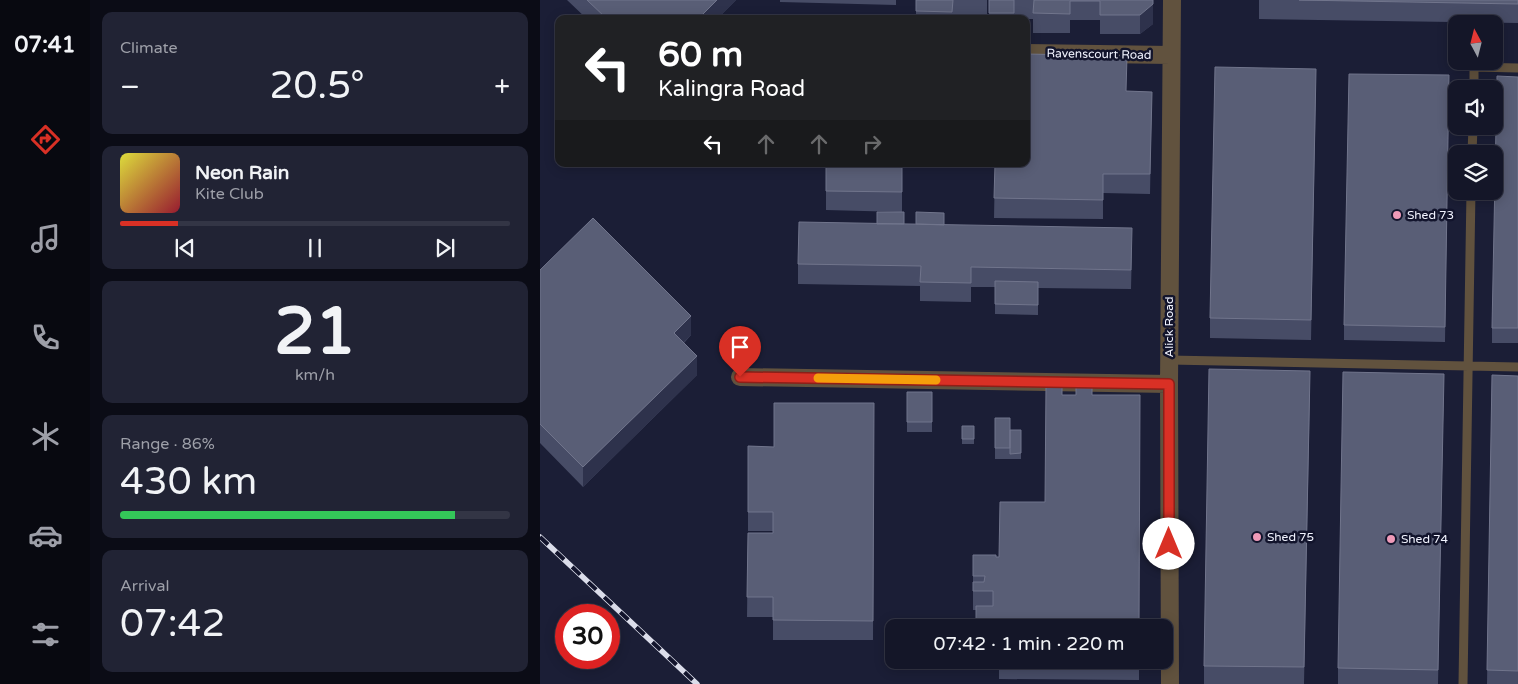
<!DOCTYPE html>
<html lang="en">
<head>
<meta charset="utf-8">
<style>
	:root { --surface:#141628; --page:#212334; --text:#f1f3f6; --muted:#9d9fa8; --line:#333545; --accent:#d93025 }
	body { margin:0; font-family:"Varela Round",sans-serif; background:var(--page); color:var(--text); height:100vh; display:flex; flex-direction:column; font-size:19px; white-space:nowrap }
	* { box-sizing:border-box; margin:0 }
	p { font-size:16px; color:var(--muted) }
	.icon { flex:none; width:28px; height:28px; fill:none; stroke:currentColor; stroke-width:2; stroke-linecap:round; stroke-linejoin:round }
	.map { position:relative; flex:1; overflow:hidden }
	.side { display:flex; flex-direction:column; gap:12px; padding:12px; background:#0b0c16; width:450px }
	.side>* { flex:none }
	.guide { position:absolute; left:15px; top:15px; width:475px; height:152px; border-radius:10px; box-shadow:0 2px 12px #0003,0 0 0 1px var(--line); background:#202124; color:#fff; overflow:hidden }
	.needle { width:32px; rotate:353deg }
	.buttons { position:absolute; left:908px; top:15px; display:grid; gap:10px }
	.buttons a { display:grid; place-items:center; width:55px; height:55px; border-radius:10px; background:var(--surface); box-shadow:0 2px 12px #0003,0 0 0 1px var(--line); font-size:25px }
	.speed { position:absolute; left:15px; top:604px; display:flex; gap:10px; font-size:25px; font-weight:700; text-align:center }
	.speed>* { display:grid; place-content:center; width:65px; height:65px; border-radius:50%; background:var(--surface); box-shadow:0 2px 12px #0003,0 0 0 1px var(--line); line-height:1 }
	.speed .limit { border:8px solid #d22; background:#fff; color:#111 }
	.pin { position:absolute; display:grid; place-items:center; width:42px; height:42px; color:#fff; margin:-51px -21px; border-radius:50% 50% 50% 0; rotate:-45deg; box-shadow:0 0 5px #0007 }
	.pin .icon { rotate:45deg }
	.me { position:absolute; width:55px; margin:-28px; rotate:0deg; stroke-linejoin:round; filter:drop-shadow(0 0 4px #0008) }
	.turn { display:flex; align-items:center; gap:18px; height:105px; padding:0 20px; font-size:22px }
	.turn .icon { width:65px; height:65px; stroke-width:2.5 }
	.turn b { display:block; font-size:35px; line-height:42px }
	.lanes { display:flex; align-items:center; height:48px; padding:0 20px; background:#0003; justify-content:center; gap:25px; direction:ltr }
	.lanes .off { opacity:.35 }
	.big { font-size:38px; font-weight:600; line-height:1.1 }
	.side .widget { flex:1; display:flex; flex-direction:column; justify-content:center; gap:8px; min-width:0; padding:0 18px; border-radius:10px; background:var(--page) }
	.side .dial { align-items:center; gap:0 }
	.dial b { font-size:65px; line-height:1 }
	.song { display:flex; align-items:center; gap:15px }
	.cover { width:60px; height:60px; border-radius:8px; background:linear-gradient(135deg,hsl(60 70% 55%),hsl(350 70% 35%)) }
	.played { height:5px; border-radius:2px; background:linear-gradient(90deg,var(--accent) 15%,var(--line) 15%) }
	.keys { display:flex; justify-content:space-around; direction:ltr }
	.heat { display:flex; justify-content:space-between; align-items:center; font-size:28px; direction:ltr }
	.charge { height:8px; border-radius:4px; background:linear-gradient(90deg,#34c759 86%,var(--line) 0) }
	.trip { position:absolute; left:345px; top:619px; width:288px; height:50px; border-radius:10px; background:var(--surface); box-shadow:0 2px 12px #0003,0 0 0 1px var(--line); font-weight:600; line-height:50px; text-align:center }
	main { display:flex; flex:1; min-height:0 }
	.tab-bar { display:flex; flex-direction:column; width:90px; justify-content:space-around; align-items:center; background:#080910; color:var(--muted) }
	.tab-bar .icon { width:35px; height:35px }
	.tab-bar .selected { color:var(--accent) }
	.tab-bar b { font-size:22px; color:var(--text) }
	.map>svg:first-child { display:block }
	.lines { fill:none; stroke-linecap:round; stroke-linejoin:round }
	.lane { stroke:#61523e; stroke-width:9 }
	.street { stroke:#61523e; stroke-width:18 }
	.rail-casing { stroke:#dbddea; stroke-width:5.5 }
	.rail { stroke:#12142c; stroke-width:4; stroke-dasharray:11; stroke-linecap:butt }
	.wall { fill:#474c66 }
	.shaded-wall { fill:#2e324c }
	.building { fill:#595e76; stroke:#71758c }
	.route-casing { stroke:#8d1f18; stroke-width:12 }
	.route { stroke:#d93025; stroke-width:9 }
	.slow { stroke:#f59e0b; stroke-width:9 }
	.poi-dot { fill:#ef9ab8; stroke:#12142c; stroke-width:2 }
	.labels { text-anchor:middle; dominant-baseline:central; stroke-width:5; stroke-linejoin:round; paint-order:stroke }
	.street-label { font-size:12px; fill:#f2f4ff; stroke:#12142c }
	.poi-label { font-size:12px; fill:#f2f4ff; stroke:#12142c; text-anchor:start }
</style>
</head>
<body>
<main>
<nav class="tab-bar">
<b>07:41</b>
<svg class="icon selected" aria-label="directions" viewBox="0 0 24 24"><path d="M12 3l9 9-9 9-9-9zM9 14v-3h6M13 9l2 2-2 2"/></svg>
<svg class="icon" aria-label="music" viewBox="0 0 24 24"><path d="M9 18V5l10-2v13"/><circle cx="6" cy="18" r="3"/><circle cx="16" cy="16" r="3"/></svg>
<svg class="icon" aria-label="phone" viewBox="0 0 24 24"><path d="M5 4h4l2 5-3 2q2 4 5 5l2-3 5 2v4C11 20 4 13 5 4z"/></svg>
<svg class="icon" aria-label="climate" viewBox="0 0 24 24"><path d="M12 3v18M4 7l16 10M4 17L20 7"/></svg>
<svg class="icon" aria-label="car" viewBox="0 0 24 24"><path d="M5 17H2v-5l4-1 3-4h7l3 4 3 1v5h-3M9 17h6M6 11h13"/><circle cx="7" cy="17" r="2"/><circle cx="17" cy="17" r="2"/></svg>
<svg class="icon" aria-label="filters" viewBox="0 0 24 24"><path d="M4 7h16M4 17h16"/><circle cx="9" cy="7" r="2"/><circle cx="15" cy="17" r="2"/></svg>
</nav>
<section class="side">
<div class="widget"><p>Climate</p>
<div class="heat"><a>−</a><b class="big">20.5°</b><a>+</a></div>
</div>
<div class="widget">
<div class="song"><i class="cover"></i><div><b>Neon Rain</b><p>Kite Club</p></div></div>
<div class="played"></div>
<div class="keys"><svg class="icon" aria-label="previous" viewBox="0 0 24 24"><path d="M18 5L8 12l10 7zM5 5v14"/></svg><svg class="icon" aria-label="pause" viewBox="0 0 24 24"><path d="M8 5v14M16 5v14"/></svg><svg class="icon" aria-label="next" viewBox="0 0 24 24"><path d="M6 5l10 7-10 7zM19 5v14"/></svg></div>
</div>
<div class="widget dial"><b>21</b><p>km/h</p></div>
<div class="widget"><p>Range · 86%</p><b class="big">430 km</b><div class="charge"></div></div>
<div class="widget"><p>Arrival</p><b class="big">07:42</b></div>
</section>
<div class="map">
<svg width="978" height="684" viewBox="0 0 978 684">
	<rect width="100%" height="100%" fill="#1b1e36"/>
	<g class="lines">
		<path class="lane" d="M934 89V67L978 68
			M932 154 933 126
			M629 360 978 367
			M923 684 931 191"/>
		<path class="street" d="M486 53 631 55
			M200 377 629 384
			M630 684 629 384 632 0"/>
		<defs>
			<path id="rail" d="M0 537 157 684"/>
		</defs>
		<use href="#rail" class="rail-casing"/>
		<use href="#rail" class="rail"/>
	</g>
	<path class="wall" d="M27 0H196L177 19H47Z
		M240 0H356V5L240 2Z
		M376 0H447V16H413V19H376Z
		M449 0H613V24L600 34H560V20H530V33H493V19H449Z
		M719 0H978V23L719 19Z
		M909 75 905 342 804 340V325Z
		M978 77V343H952V328Z
		M776 88 771 340 670 338V318Z
		M586 91 612 92 610 194 563 193V219L454 218 455 164Z
		M286 164H362V212L286 210Z
		M364 224 404 225 592 248 591 289 498 288V315L455 314V287H431V302L380 301V286L258 284V264Z
		M0 270 151 335 144 343 157 375 43 487 0 443Z
		M904 374 898 684H798V668Z
		M952 375 978 376V684H947Z
		M770 390 764 684H664V666Z
		M367 392H392V432H367Z
		M522 395H552L599 628H436V610H433V555L459 557 505 502Z
		M334 403 333 640H233V617H207L208 533H233V531H208V446L234 447Z
		M455 418 470 448 481 430V459H455Z
		M422 426H434V444H422Z
		M459 660H599V680L459 679Z"/>
	<path class="shaded-wall" d="M177 0H196L177 19H158Z
		M613 0V24L600 34V15Z
		M151 316V335L134 352V333Z
		M157 356V375L43 487V467Z"/>
	<path class="building" d="M47 0H177L158 19H67Z
		M376 0H413L412 12 376 11Z
		M449 0H474V13H449Z
		M494 0H613V4L600 15H560V1H530V14L493 13Z
		M759 0H978V4Z
		M486 54 587 56 586 91 612 92 610 174H563V200L454 198 455 164H486Z
		M675 67 776 69 771 320 670 318Z
		M809 74 909 75 905 327 804 325Z
		M957 76 978 77V328H952Z
		M286 164H362V192L286 191Z
		M337 212H364V224H337Z
		M376 212 404 213V225L376 224Z
		M53 218 151 316 134 333 157 356 43 467 0 424V270Z
		M259 222 592 228 591 270 431 267V283L380 282 381 266 258 264Z
		M455 281 498 282V305L455 304Z
		M669 369 770 371 764 667 664 666Z
		M803 372 904 374 898 670 798 668Z
		M952 375 978 376V671L947 670Z
		M506 386H522V395H536V386H552V395H600L599 628H459V626H436V606H453V591H433V582H444L445 576H433V555H456V557H459L460 502H505Z
		M367 392H392V422H367Z
		M234 403H334L333 621 233 620V597H207L208 533H233V512H208V446L234 447Z
		M455 418H470V448H455Z
		M422 426H434V439H422Z
		M470 430H481V453L470 454Z"/>
	<g class="lines">
		<defs>
			<path id="route" d="M200 377 629 384V544"/>
		</defs>
		<use href="#route" class="route-casing"/>
		<use href="#route" class="route"/>
		<path class="slow" d="M278 378 396 380"/>
	</g>
	<g class="poi-dot">
		<circle cx="857" cy="215" r="5"/>
		<circle cx="717" cy="537" r="5"/>
		<circle cx="851" cy="539" r="5"/>
	</g>
	<g class="labels">
		<g class="street-label">
			<text transform="translate(559 54) rotate(1)">Ravenscourt Road</text>
			<text transform="translate(629 327) rotate(-90)">Alick Road</text>
		</g>
		<g class="poi-label">
			<text x="867" y="215">Shed 73</text>
			<text x="727" y="537">Shed 75</text>
			<text x="861" y="539">Shed 74</text>
		</g>
	</g>
</svg>
<div class="buttons">
<a><svg class="needle" viewBox="-14 -14 28 28"><path d="M0-13l5 13h-10z" fill="#e53935"/><path d="M0 13l5-13h-10z" fill="#9d9fa8"/></svg></a>
<a><svg class="icon" aria-label="sound" viewBox="0 0 24 24"><path d="M4 9h4l5-4v14l-5-4H4zM17 9q2 3 0 6"/></svg></a>
<a><svg class="icon" aria-label="layers" viewBox="0 0 24 24"><path d="M12 4l9 5-9 5-9-5zM3 14l9 5 9-5"/></svg></a>
</div>
<div class="speed"><div class="limit">30</div></div>
<div class="pin" style="left:200px;top:377px;background:#d93025"><svg class="icon" aria-label="arrive" viewBox="0 0 24 24"><path d="M6 21V4h12l-3 4 3 4H6"/></svg></div>
<svg class="me" style="left:629px;top:544px" viewBox="-20 -20 40 40"><circle r="19" fill="#fff"/><path d="M0-13L10 11 0 6-10 11z" fill="#d93025"/></svg>
<div class="trip">07:42 · 1 min · 220 m</div>
<div class="guide">
<div class="turn"><svg class="icon" aria-label="left" viewBox="0 0 24 24"><path d="M17 20v-9H6M10 6l-5 5 5 5"/></svg><div><b>60 m</b>Kalingra Road</div></div>
<div class="lanes"><svg class="icon" aria-label="left" viewBox="0 0 24 24"><path d="M17 20v-9H6M10 6l-5 5 5 5"/></svg><svg class="icon off" aria-label="ahead" viewBox="0 0 24 24"><path d="M12 20V5M6 11l6-6 6 6"/></svg><svg class="icon off" aria-label="ahead" viewBox="0 0 24 24"><path d="M12 20V5M6 11l6-6 6 6"/></svg><svg class="icon off" aria-label="right" viewBox="0 0 24 24"><path d="M7 20v-9h11M14 6l5 5-5 5"/></svg></div>
</div>
</div>
</main>
</body>
</html>
